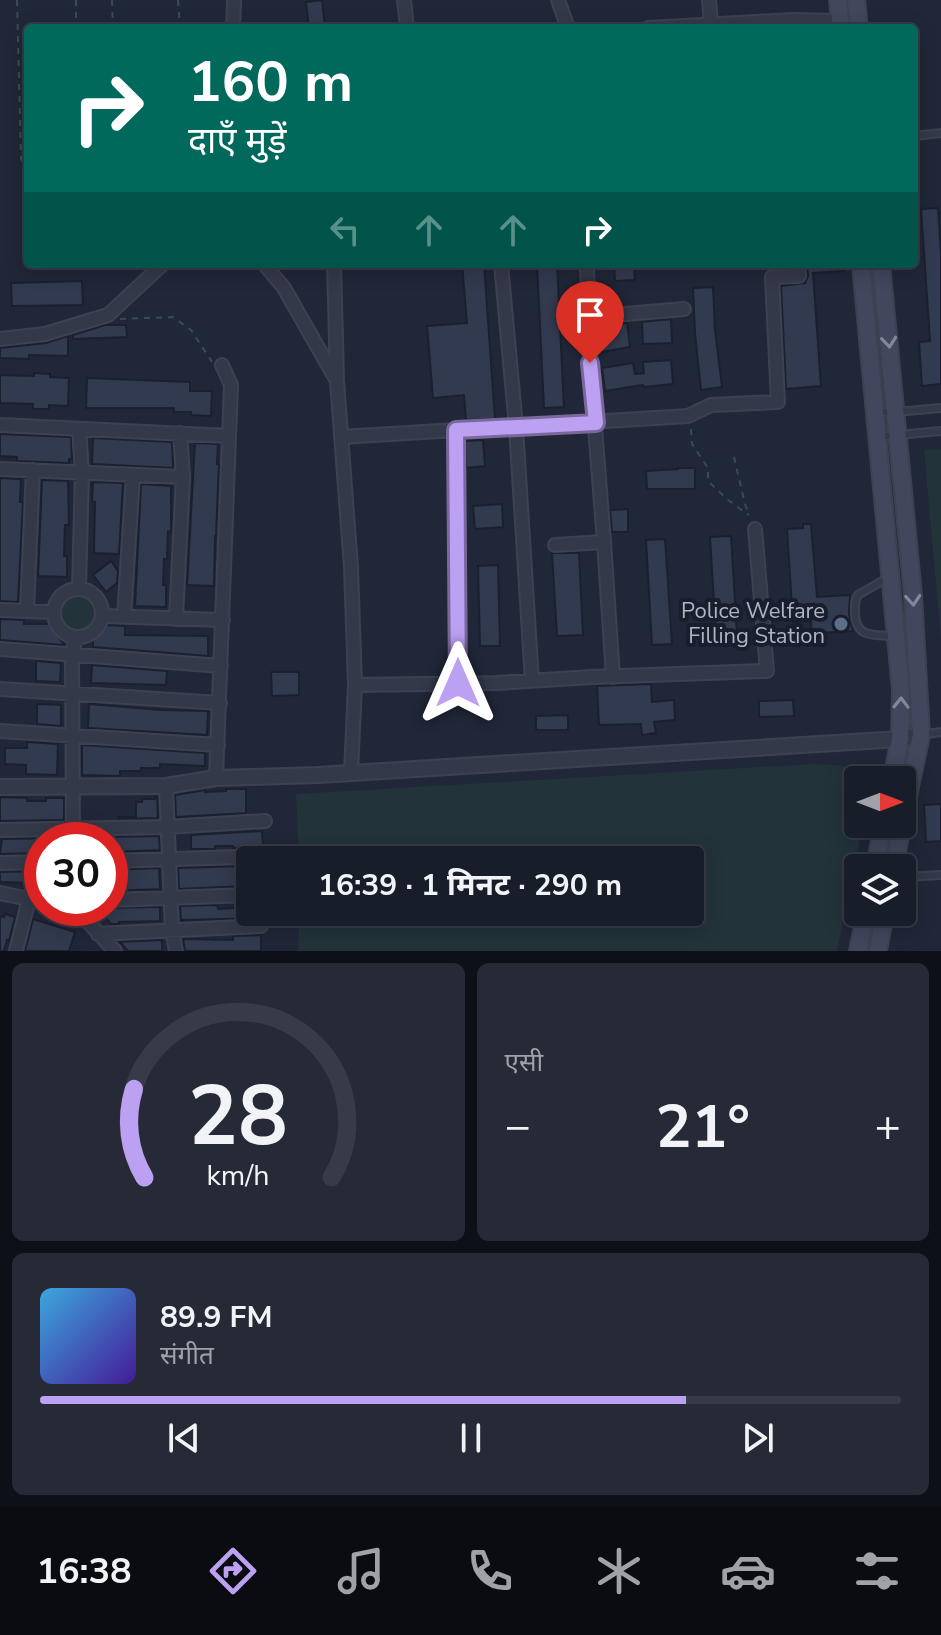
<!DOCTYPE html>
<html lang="hi">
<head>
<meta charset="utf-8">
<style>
	:root { --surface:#181d2a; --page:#252a36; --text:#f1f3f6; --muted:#9fa2a8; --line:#363b47; --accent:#bca0f2 }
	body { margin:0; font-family:"Nunito Sans","Noto Sans Devanagari",sans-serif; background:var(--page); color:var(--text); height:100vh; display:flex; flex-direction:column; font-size:30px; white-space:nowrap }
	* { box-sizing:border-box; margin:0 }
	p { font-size:26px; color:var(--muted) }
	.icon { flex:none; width:44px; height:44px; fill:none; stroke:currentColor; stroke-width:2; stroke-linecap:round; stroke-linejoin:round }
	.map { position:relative; height:951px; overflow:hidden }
	.drawer { display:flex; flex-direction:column; gap:12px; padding:12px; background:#0d1017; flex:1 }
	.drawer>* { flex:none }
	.hud { position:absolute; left:24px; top:24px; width:894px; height:244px; border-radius:8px; box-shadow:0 4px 20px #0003,0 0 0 2px var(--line); background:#00695c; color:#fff; overflow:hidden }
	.needle { width:52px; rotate:90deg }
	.controls { position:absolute; left:844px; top:766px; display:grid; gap:16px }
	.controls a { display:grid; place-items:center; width:72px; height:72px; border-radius:8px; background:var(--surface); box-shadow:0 4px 20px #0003,0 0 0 2px var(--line); font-size:40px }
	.speed { position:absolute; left:24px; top:822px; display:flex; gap:16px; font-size:40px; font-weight:700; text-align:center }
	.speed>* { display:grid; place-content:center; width:104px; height:104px; border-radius:50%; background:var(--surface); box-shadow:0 4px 20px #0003,0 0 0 2px var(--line); line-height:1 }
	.speed .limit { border:12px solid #d22; background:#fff; color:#111 }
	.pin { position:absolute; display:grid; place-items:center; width:68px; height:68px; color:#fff; margin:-82px -34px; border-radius:50% 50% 50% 0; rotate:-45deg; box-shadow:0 0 8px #0007 }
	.pin .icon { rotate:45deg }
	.me { position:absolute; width:88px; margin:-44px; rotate:0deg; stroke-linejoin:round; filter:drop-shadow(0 0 6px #0008) }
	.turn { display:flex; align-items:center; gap:28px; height:168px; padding:0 32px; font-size:36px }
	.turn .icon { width:104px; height:104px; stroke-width:2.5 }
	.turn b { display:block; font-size:56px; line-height:68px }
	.lanes { display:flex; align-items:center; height:76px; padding:0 32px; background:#0003; justify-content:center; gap:40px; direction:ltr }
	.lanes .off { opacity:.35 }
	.big { font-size:60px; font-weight:700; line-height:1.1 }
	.drawer .widget { flex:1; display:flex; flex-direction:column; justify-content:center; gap:12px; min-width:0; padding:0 28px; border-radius:12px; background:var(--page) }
	.drawer .dial { align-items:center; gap:0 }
	.dial svg { height:208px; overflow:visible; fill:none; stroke:var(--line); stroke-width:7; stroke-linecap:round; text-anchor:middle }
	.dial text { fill:var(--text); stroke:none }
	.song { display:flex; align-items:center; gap:24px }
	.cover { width:96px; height:96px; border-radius:12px; background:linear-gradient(135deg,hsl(200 70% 55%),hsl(260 70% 35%)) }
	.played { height:8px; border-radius:4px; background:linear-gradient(90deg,var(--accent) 75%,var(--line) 75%) }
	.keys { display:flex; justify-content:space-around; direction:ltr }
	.heat { display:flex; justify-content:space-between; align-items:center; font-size:44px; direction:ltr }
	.drawer .tiles { flex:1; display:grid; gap:12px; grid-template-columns:1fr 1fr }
	.widget:last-child { grid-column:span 2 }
	.trip { position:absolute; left:236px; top:846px; width:468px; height:80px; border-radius:8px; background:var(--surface); box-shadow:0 4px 20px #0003,0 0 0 2px var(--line); font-weight:700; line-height:80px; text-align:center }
	.tab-bar { display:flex; height:128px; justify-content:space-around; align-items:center; background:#0a0c11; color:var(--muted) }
	.tab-bar .icon { width:56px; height:56px }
	.tab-bar .on { color:var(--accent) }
	.tab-bar b { font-size:36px; color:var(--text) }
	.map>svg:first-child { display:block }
	.green { fill:#223339 }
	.building { fill:#323a4f; stroke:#1b202f; stroke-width:2 }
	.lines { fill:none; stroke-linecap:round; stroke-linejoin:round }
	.service-casing { stroke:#3d4252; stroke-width:10 }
	.minor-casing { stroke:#3d4252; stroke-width:16 }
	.tertiary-casing { stroke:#3d4252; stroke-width:18 }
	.secondary-casing { stroke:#3d4252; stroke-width:20 }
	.path { stroke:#3a4c52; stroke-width:2; stroke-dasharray:6 6; stroke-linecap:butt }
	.service { stroke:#343949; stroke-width:6 }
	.minor { stroke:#343949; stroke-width:12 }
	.tertiary { stroke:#343949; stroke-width:14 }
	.secondary { stroke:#41475c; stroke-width:16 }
	.oneway { stroke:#82889b }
	.route-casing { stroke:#7a689d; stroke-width:20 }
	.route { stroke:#bca0f2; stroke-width:14 }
	.service-dot { fill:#5c6f8a; stroke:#191e2d; stroke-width:3 }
	.labels { text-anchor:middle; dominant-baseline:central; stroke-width:8; stroke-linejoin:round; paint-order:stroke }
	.poi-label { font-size:22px; fill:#aeb3c5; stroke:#191e2d; text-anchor:end }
</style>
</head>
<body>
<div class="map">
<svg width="941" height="951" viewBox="0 0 941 951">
	<rect width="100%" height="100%" fill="#202738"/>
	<path class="green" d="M924 450H941V640Z
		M69 596H87L95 604 97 620 85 629 66 632 59 619 56 608Z
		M813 764 867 767 872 777V780H858V824H863L837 951H298L300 912H690V860H299L296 794Z"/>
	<path class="building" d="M322 0 325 28H309L306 2Z
		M938 208 941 255V384L922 386 919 342 930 341 921 209Z
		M462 264H484L495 419 466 420 464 395 433 398 427 326 467 323Z
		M537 264H557L564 407 544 408Z
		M614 264H634L635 280 615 281Z
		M807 264H844V271L813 273 821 386 786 389 781 286 805 283 808 276Z
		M82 281 83 305 12 306 11 283Z
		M713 287 715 330 722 387 701 390 695 333 693 288Z
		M671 319 672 343 643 344 642 322Z
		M627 323 630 347 602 352 598 326Z
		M105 325H126L127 337 73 339V335Z
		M68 336V356L29 355V359L0 358V348L46 343Z
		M671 360 673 384 643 387V385L605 391 602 368 633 363 635 374 644 373 643 362Z
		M34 373 50 374V377L69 378 68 406 49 405V409H33V404L0 403V375L34 376Z
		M87 378 190 382V391H212L211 416 191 415V412H174V408H86Z
		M0 434 71 437 72 459H69V463L17 461V457L0 456Z
		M93 438 172 442 173 468 92 464Z
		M483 440 485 466 466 468 465 441Z
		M195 443 218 444 217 464H219L216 536H215L214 586 187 585Z
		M678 468H695V489H647L646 471 678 469Z
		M0 478 21 479 20 502H23L18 602 0 601Z
		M42 480 68 481 69 525H65L64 556H67V577L38 576Z
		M93 482 123 483 119 554 94 553 95 502 92 501Z
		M141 484 171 486V532L168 531 167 559H164L163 585H166V607L135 606Z
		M502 504 503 527 475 529 473 506Z
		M628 509V532H612L610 510Z
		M803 524H811L817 597 850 595 849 614 853 631 820 633 821 639H812L811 621 793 622 787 529 803 528Z
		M731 536 737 634 716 635 710 537Z
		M665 539 672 644 652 645 646 540Z
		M552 553H579L583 635 557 636Z
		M111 561 118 571 117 583 106 592 93 575Z
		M498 565 500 646H480L478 566Z
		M0 619 24 620V624H50L64 645 0 640Z
		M105 625 125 626V635L208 636V656L93 647V636Z
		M36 661 61 663 60 682 36 681Z
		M92 665 167 671 166 685 91 683Z
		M271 672H299V695L272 696Z
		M651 684 652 702 674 700 675 720 654 722 656 733 642 735 641 724 599 725 597 686Z
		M793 700 794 716 759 717V701Z
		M37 704 61 705V726L37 724Z
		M89 704 161 710 208 711 207 735 88 728Z
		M568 715V730H536V716Z
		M27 742 58 744 57 775 26 774V765L5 764V748H27Z
		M82 745 205 753V766L160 764V768H141V771H120V776L82 775Z
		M226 789H246V813L176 817 175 795 205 790V792L226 791Z
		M155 796H157L158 818 118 819V817H136V802H142V799H155Z
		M0 797 27 798V801H46V798H64V820L0 821Z
		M941 804V841L926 842 924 805Z
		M262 831 263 847 233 848V846H215V849H191V835Z
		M159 836 160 850 110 852V837Z
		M64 838V840H42V853L0 854 2 839Z
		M246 866 247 886 179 889 178 868Z
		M159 868 160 889 110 891V870Z
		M42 871V887H31V883L0 882V872Z
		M250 904V912H264V918L181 920 180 906 217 905 218 909 235 908 234 905Z
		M160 907V921L119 922V924H111L97 908Z
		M5 914 15 917 9 941 7 940 4 951H0V916L4 917Z
		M33 919 75 932 69 951H25Z
		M261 935V951H185L183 939 233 940V936Z
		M162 940V951H128L120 942Z"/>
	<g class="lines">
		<defs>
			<path id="service" d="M914 136 941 133
				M876 412H896L941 408
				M877 437 941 431
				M889 577 858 595C854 601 855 606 855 614 856 638 874 635 893 636
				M921 735 941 732
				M902 877 941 875"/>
			<path id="minor" d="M404 0 407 28
				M558 0 568 28
				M709 0 711 24
				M233 28 234 0
				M648 28 792 20 840 21
				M264 264 284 288 337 381 351 567 355 685 351 773
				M334 264 337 377
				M501 264 516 427 532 681
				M590 317 684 309
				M0 339 45 334 108 315 163 264
				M0 425 229 436
				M456 430 458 683
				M341 437 688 416 711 405 778 402 772 277 799 276 798 264
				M0 469 183 477
				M604 542 613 677
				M555 545 604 542 590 363 587 264
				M79 589 82 472 79 429
				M54 613a24 24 0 1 1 48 0a24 24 0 1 1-48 0Z
				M0 610 54 612
				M27 611 33 470
				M103 616 223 620
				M124 617 133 475
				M176 619 183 477 180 433
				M0 649 221 666
				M355 685 497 683 592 677 767 671 755 529
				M0 689 220 703
				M0 731 218 745
				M216 778 231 385 222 365
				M166 786 172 930 176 951
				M0 830 167 827 265 821
				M73 840 72 655 76 637
				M110 861 268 856
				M0 863 42 862
				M0 893 29 899 42 900
				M110 900 250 895
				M75 908 115 951
				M98 934 261 926
				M16 951 29 899"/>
			<path id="tertiary" d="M0 787 166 786 216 778 318 775 900 739 921 735"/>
			<path id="secondary" d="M838 0 841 28
				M856 0 859 28
				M861 264 901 690 900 739 892 780
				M881 264 913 595 921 735 902 824
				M875 868 883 824
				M894 868 902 824
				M858 951 866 912
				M878 951 885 912"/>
		</defs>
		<use href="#service" class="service-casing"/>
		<use href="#minor" class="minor-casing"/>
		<use href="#tertiary" class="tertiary-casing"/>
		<use href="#secondary" class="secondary-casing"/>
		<path class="path" d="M17 0 21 159 28 170
			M76 0V28
			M112 0 113 28
			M178 0 180 28
			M120 319 173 317 191 330 212 362
			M691 429 692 444 708 468V481L728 500 749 515
			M734 457 745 504 749 514"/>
		<use href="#service" class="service"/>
		<use href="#minor" class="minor"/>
		<use href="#tertiary" class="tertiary"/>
		<use href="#secondary" class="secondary"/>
	</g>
	<defs><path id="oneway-chevron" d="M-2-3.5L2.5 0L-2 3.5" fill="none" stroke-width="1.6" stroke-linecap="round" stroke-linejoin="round" transform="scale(2)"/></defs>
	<g class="oneway">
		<use href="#oneway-chevron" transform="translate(889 342) rotate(84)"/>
		<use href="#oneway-chevron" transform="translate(913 600) rotate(86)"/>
		<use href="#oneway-chevron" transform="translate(901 703) rotate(-89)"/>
	</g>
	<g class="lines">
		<defs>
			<path id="route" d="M458 683 456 430 596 423 590 363"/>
		</defs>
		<use href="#route" class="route-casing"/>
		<use href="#route" class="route"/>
	</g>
	<circle class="service-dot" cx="841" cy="624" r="8"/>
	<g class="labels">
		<g class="poi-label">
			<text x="825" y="611">Police Welfare<tspan x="825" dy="25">Filling Station</tspan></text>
		</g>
	</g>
</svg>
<div class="controls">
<a><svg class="needle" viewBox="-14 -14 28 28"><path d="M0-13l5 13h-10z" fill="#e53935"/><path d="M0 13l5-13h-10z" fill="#9fa2a8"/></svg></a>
<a><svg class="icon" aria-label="layers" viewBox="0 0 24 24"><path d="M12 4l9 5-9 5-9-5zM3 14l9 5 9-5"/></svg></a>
</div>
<div class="speed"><div class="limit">30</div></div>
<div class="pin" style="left:590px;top:363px;background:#d93025"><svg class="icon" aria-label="arrive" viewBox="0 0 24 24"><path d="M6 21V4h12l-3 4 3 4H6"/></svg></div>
<svg class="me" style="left:458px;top:683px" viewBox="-20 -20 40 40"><path d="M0-17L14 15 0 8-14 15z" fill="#bca0f2" stroke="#fff" stroke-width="4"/></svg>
<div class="trip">16:39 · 1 मिनट · 290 m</div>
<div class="hud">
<div class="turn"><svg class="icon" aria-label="right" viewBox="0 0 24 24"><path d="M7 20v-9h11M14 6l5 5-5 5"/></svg><div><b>160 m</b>दाएँ मुड़ें</div></div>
<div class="lanes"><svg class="icon off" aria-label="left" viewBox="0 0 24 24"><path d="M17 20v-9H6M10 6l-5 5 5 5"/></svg><svg class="icon off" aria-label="ahead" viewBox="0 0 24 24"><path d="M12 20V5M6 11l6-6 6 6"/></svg><svg class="icon off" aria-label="ahead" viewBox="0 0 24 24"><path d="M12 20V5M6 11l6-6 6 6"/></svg><svg class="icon" aria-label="right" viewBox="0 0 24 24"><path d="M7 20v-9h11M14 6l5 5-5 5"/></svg></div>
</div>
</div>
<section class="drawer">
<div class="tiles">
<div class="widget dial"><svg viewBox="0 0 100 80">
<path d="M14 69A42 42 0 1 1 86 69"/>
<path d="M14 69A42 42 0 0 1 10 35" stroke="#bca0f2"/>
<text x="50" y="56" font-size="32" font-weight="700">28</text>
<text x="50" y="72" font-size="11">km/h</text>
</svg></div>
<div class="widget"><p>एसी</p>
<div class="heat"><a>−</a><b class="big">21°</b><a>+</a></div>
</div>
<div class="widget">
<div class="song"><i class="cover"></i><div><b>89.9 FM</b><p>संगीत</p></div></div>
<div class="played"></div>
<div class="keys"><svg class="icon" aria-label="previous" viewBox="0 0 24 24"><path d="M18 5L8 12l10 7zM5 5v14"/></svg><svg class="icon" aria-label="pause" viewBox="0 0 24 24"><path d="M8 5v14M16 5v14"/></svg><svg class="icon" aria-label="next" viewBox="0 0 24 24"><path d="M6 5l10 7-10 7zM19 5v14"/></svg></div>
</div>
</div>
</section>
<nav class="tab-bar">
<b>16:38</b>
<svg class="icon on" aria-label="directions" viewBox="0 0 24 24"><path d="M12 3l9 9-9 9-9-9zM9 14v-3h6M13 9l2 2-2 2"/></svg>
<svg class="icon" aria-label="music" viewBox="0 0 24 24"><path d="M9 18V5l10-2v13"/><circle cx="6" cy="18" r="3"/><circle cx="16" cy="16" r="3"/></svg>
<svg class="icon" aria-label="phone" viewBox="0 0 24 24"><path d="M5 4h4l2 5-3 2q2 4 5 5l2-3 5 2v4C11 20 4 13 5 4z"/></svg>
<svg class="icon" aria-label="climate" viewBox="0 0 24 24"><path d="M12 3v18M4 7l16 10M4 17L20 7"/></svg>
<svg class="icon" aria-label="car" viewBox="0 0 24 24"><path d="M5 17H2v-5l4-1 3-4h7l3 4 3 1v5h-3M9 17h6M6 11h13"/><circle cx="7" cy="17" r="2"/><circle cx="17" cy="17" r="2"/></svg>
<svg class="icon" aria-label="filters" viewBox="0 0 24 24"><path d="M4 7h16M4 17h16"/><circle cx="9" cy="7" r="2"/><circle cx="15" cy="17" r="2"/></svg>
</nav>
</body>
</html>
